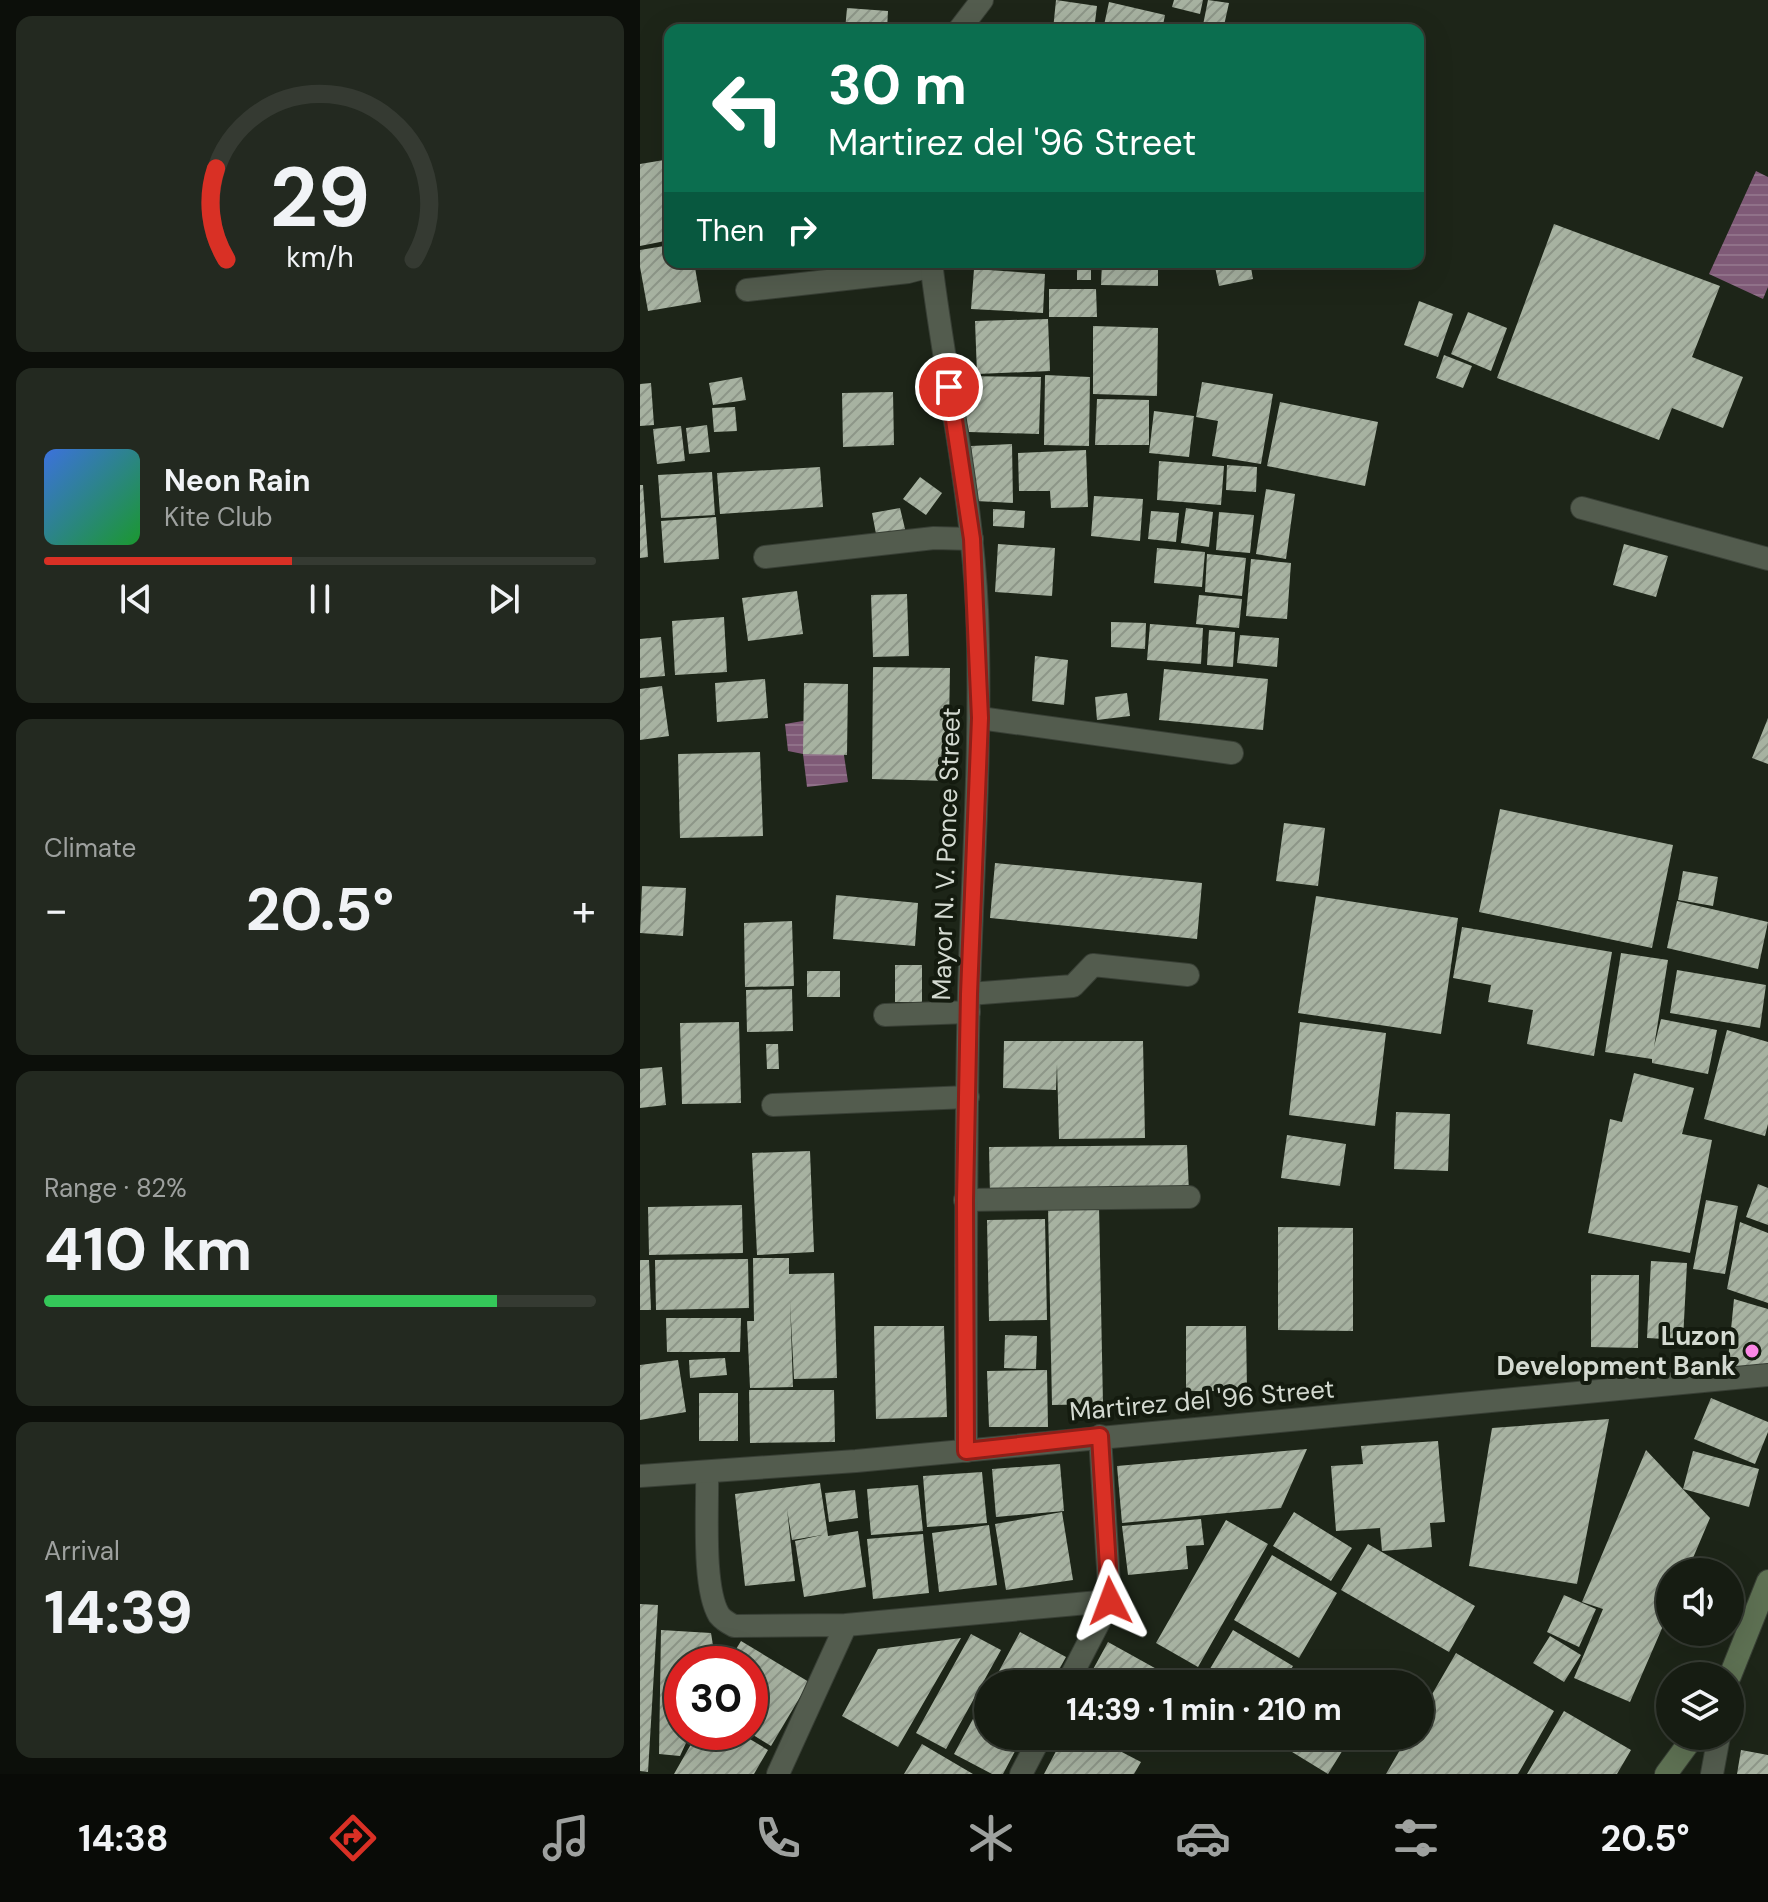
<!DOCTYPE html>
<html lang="en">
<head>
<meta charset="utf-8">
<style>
	:root { --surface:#161c12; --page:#232920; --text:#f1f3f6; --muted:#9ea19f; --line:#353a32; --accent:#d93025 }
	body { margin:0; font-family:"DM Sans",sans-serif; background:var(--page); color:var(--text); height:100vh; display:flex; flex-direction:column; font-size:30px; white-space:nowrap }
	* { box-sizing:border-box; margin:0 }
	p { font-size:26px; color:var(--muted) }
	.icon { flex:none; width:44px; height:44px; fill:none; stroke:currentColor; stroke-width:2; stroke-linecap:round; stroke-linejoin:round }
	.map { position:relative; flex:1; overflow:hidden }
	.drawer { display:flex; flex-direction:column; gap:16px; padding:16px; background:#0c0f0a; width:640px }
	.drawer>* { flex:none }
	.top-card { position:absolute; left:24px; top:24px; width:760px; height:244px; border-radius:16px; box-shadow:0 8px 32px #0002,0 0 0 2px var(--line); background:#0b6e4f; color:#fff; overflow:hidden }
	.buttons { position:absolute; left:1016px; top:1558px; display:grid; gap:16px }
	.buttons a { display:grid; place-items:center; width:88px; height:88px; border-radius:50%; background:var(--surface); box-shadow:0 8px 32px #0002,0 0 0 2px var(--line); font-size:40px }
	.speed { position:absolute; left:24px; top:1646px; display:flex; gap:16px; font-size:40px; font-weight:700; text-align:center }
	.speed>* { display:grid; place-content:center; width:104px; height:104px; border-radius:50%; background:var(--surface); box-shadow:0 8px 32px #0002,0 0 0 2px var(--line); line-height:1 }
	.speed .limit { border:12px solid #d22; background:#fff; color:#111 }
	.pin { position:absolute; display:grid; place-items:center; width:68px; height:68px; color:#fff; margin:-34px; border:4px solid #fff; border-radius:50%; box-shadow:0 2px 8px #0007 }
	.me { position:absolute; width:88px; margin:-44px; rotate:357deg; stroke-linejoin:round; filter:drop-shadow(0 0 6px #0008) }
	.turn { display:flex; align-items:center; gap:28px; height:168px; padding:0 32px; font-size:36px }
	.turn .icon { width:104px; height:104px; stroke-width:2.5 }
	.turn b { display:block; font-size:56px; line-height:68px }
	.then { display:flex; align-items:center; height:76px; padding:0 32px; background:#0003; gap:16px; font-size:30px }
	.big { font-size:60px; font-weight:700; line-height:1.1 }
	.drawer .card { flex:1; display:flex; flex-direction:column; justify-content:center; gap:12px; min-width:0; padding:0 28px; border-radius:16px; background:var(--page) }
	.drawer .dial { align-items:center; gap:0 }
	.dial svg { height:208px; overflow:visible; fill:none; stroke:var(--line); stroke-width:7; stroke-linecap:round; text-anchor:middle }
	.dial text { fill:var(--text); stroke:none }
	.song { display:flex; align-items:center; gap:24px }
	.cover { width:96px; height:96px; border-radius:12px; background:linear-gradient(135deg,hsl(220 70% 55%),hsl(130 70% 35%)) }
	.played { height:8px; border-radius:4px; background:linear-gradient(90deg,var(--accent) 45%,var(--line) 45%) }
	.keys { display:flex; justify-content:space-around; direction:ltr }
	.heat { display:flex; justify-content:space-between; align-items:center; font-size:44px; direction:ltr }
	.charge { height:12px; border-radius:6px; background:linear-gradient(90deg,#34c759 82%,var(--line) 0) }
	.trip { position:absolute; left:334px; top:1670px; width:460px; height:80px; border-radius:40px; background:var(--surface); box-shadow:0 8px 32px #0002,0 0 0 2px var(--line); font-weight:700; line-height:80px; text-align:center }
	.menu { display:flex; height:128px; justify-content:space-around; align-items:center; background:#090b07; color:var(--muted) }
	.menu .icon { width:56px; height:56px }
	.menu .active { color:var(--accent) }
	.menu b { font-size:36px; color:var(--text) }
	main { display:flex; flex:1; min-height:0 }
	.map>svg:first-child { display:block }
	.water { fill:url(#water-rules) }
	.building { fill:url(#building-hatch) }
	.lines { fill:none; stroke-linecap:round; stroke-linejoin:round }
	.service-casing { stroke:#383f35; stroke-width:24 }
	.minor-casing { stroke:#383f35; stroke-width:24 }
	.tertiary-casing { stroke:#383f35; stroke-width:24 }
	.secondary-casing { stroke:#383f35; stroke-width:24 }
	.service { stroke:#535c4e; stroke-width:22 }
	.minor { stroke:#535c4e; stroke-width:22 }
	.tertiary { stroke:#535c4e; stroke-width:22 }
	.secondary { stroke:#5e7153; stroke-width:22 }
	.route-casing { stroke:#8d1f18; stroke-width:20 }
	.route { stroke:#d93025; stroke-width:14 }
	.poi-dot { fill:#fb87e6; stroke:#141b0f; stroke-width:3 }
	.labels { text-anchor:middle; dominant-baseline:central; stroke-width:8; stroke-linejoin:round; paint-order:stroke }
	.street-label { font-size:26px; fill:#d4dad1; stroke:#141b0f }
	.poi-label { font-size:26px; font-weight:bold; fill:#d4dad1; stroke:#141b0f; text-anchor:end }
</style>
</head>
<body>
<main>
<section class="drawer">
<div class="card dial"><svg viewBox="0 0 100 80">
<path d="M14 69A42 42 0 1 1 86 69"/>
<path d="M14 69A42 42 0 0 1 10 34" stroke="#d93025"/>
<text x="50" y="56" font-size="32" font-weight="700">29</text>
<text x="50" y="72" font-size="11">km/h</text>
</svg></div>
<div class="card">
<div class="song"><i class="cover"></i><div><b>Neon Rain</b><p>Kite Club</p></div></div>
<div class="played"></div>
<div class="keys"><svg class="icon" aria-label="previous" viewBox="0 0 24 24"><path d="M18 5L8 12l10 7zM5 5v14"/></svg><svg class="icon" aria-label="pause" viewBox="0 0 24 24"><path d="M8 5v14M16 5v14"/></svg><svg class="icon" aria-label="next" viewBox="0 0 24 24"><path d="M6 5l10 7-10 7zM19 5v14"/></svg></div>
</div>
<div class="card"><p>Climate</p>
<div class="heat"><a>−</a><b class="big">20.5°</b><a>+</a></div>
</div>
<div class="card"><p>Range · 82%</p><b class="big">410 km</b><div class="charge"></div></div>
<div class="card"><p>Arrival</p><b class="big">14:39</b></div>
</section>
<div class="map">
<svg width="1128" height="1774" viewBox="0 0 1128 1774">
	<defs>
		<pattern id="water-rules" width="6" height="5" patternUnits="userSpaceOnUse" patternTransform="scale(2)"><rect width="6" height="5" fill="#7f5a77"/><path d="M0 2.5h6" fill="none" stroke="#907189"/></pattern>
		<pattern id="building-hatch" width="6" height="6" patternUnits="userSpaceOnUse" patternTransform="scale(2)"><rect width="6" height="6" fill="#a7b2a1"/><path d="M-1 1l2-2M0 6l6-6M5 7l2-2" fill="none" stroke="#8d9688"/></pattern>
	</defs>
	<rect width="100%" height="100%" fill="#1d2518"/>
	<path class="water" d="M1116 171 1128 177V287L1123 299 1069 274Z
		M198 715 208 782 167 787 163 754 148 751 145 724Z"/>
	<path class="building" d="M416 0 457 6 454 30H413Z
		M534 0H563L560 14 532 7Z
		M568 0 589 3 583 30H562Z
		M469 2 525 15 522 30H463Z
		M207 8 248 11 247 30H205Z
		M30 159V240L0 246V164Z
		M914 224 1080 286 1052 357 1103 377 1083 428 1032 408 1019 440 857 378Z
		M30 245V262H54L61 302 8 311 0 267V250Z
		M437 262H451V280H437Z
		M462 262H518V286L461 285Z
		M574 262H610L613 279 579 286Z
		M334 269 405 274 403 313 331 309Z
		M409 289H456L457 317H409Z
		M779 301 813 314 798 357 764 345Z
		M828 312 867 328 851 371 811 354Z
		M408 319 410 371 337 374 335 321Z
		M453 326 518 328 517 396 453 394Z
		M804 355 832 366 823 388 796 378Z
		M405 375 450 377 449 446 404 445Z
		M316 376 401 377 399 434 329 432Z
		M102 377 106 400 73 405 69 383Z
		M562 382 633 394 621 464 572 456 578 421 556 417Z
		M11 383 14 425 0 426V384Z
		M253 392 254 445 203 447 202 393Z
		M457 399 509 400V445H455Z
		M640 402 738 422 725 486 627 466Z
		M95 407 97 431 74 432 72 408Z
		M514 411 554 416 549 457 509 453Z
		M67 425 70 452 49 454 46 428Z
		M41 426 45 461 17 464 13 429Z
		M372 444 373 503 336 501 331 446Z
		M446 450 448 507 411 508 410 491H379L378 453Z
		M519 461 584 466 581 505 517 500Z
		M587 465 617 467 616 492 586 490Z
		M180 467 183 507 80 514 77 473Z
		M72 472 75 515 21 518 18 475Z
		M280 477 302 493 286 515 263 499Z
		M0 485H3L8 557 0 558Z
		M626 489 655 494 646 559 616 554Z
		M454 496 503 499 500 541 451 536Z
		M260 508 266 533 237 539 232 513Z
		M546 508 573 512 569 547 541 543Z
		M353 509 385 511 384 528 353 526Z
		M511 511 539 513 536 542 508 539Z
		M579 512 614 515 610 553 576 550Z
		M76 517 79 559 24 563 21 521Z
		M358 544 415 548 412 596 355 592Z
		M984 544 1028 556 1016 597 973 585Z
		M517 548 565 552 562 587 514 583Z
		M567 554 606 558 602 596 565 592Z
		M611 559 651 563 647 619 606 616Z
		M157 591 163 634 108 641 102 598Z
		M267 594 269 656 233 657 231 595Z
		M559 595 602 599 599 628 556 624Z
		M84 617 87 672 35 675 32 621Z
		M471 622 506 623 505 649 471 647Z
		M510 624 563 628 561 664 507 660Z
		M569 630 595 632 593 667 567 665Z
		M600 635 639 638 637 667 597 663Z
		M21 637 25 676 0 678V639Z
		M395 656 428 660 424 705 392 701Z
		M233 667 310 668 308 781 232 779Z
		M524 669 628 679 623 730 519 720Z
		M125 679 128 718 77 722 75 683Z
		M164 683 208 684 207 755 163 754Z
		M22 686 29 736 0 740V689Z
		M487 693 490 716 457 720 455 697Z
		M1128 718V764L1112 758Z
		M120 752 123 836 40 838 38 754Z
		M860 809 1033 845 1012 948 839 912Z
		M644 823 685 828 678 886 636 881Z
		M355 863 562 883 557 939 350 918Z
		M1043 871 1078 877 1073 906 1038 900Z
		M2 886 46 888 43 936 0 933Z
		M196 895 278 903 275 946 193 939Z
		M676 896 818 918 801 1034 658 1013Z
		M1037 901 1128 922 1118 969 1027 948Z
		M152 921 154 986 105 987 104 923Z
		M822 927 972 952 954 1056 887 1044 893 1010 848 1002 851 985 813 978Z
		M981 953 1028 960 1014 1047 1021 1019 1077 1030 1068 1074 1012 1063V1059L965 1052Z
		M255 965H282V1002H255Z
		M1037 970 1126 985 1120 1028 1030 1013Z
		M167 971H200V997H167Z
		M152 989 153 1031 107 1032 106 990Z
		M99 1022 101 1103 42 1104 40 1023Z
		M660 1022 746 1033 735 1126 649 1115Z
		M1087 1030 1128 1042V1124L1125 1136 1064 1119Z
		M364 1041H503L505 1138 419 1139 417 1064 416 1090 363 1088Z
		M126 1044H138L139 1069H127Z
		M22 1067 26 1105 0 1108V1069Z
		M994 1073 1054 1088 1042 1134 1072 1140 1050 1253 948 1233 970 1119 982 1122Z
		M756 1112 810 1114 808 1171 754 1169Z
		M647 1135 706 1144 700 1186 641 1178Z
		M547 1145 549 1193 350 1196 349 1147Z
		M170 1151 174 1252 117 1255 112 1153Z
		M1118 1184 1128 1188V1225L1106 1217Z
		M1066 1200 1098 1206 1085 1274 1053 1269Z
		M102 1205 103 1253 9 1255 8 1207Z
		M459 1206 463 1404 412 1405 408 1207Z
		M405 1219 407 1320 349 1321 347 1220Z
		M1100 1222 1128 1233V1303L1087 1289Z
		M638 1227 713 1228V1331L638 1330Z
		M113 1258H149V1274L194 1273 197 1378 154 1379 150 1301 153 1387 110 1388 107 1321H114Z
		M108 1259 109 1308 16 1310 15 1260Z
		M0 1260H9L11 1310H0Z
		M1011 1261 1047 1263 1043 1340 1007 1338Z
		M951 1275H999L998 1348 951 1347Z
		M1094 1299 1128 1309V1372L1087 1370Z
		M26 1318H101L100 1352H27Z
		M234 1326H304L307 1417 236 1419Z
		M546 1326H606L607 1391H546Z
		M365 1335 397 1336 396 1369 364 1368Z
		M85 1358 87 1375 50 1378 49 1360Z
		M38 1360 46 1412 0 1420V1365Z
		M407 1370 408 1427H349L347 1371Z
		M109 1390H194L195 1442 110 1443Z
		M59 1393H98V1441H59Z
		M1071 1398 1128 1422V1432L1115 1464 1054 1439Z
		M969 1419 937 1584 829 1566 852 1428Z
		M798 1441 805 1522 790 1523 792 1547 742 1551 740 1528 696 1531 691 1466 723 1464 721 1446Z
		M667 1449 641 1508 482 1523 477 1466Z
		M1006 1450 1070 1518 1047 1572H1030V1610L990 1702 934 1678 963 1609 942 1602Z
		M1053 1451 1119 1469 1109 1507 1043 1489Z
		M420 1464 424 1511 356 1517 352 1469Z
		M342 1472 347 1523 287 1527 283 1476Z
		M180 1483 188 1536 218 1531 226 1587 164 1597 155 1541 182 1535 152 1540 147 1509 155 1581 105 1586 95 1494Z
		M278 1485 283 1531 231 1535 227 1489Z
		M215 1490 218 1518 189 1522 185 1493Z
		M422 1512 433 1580 366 1590 355 1524Z
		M654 1512 712 1548 691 1581 633 1546Z
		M561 1519 564 1545 546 1546 548 1569 488 1575 482 1526Z
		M586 1520 628 1544 558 1667 516 1643Z
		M349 1525 357 1585 299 1592 292 1533Z
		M283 1534 289 1593 233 1599 227 1539Z
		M728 1544 835 1606 809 1652 701 1590Z
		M632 1555 697 1593 659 1658 594 1620Z
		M924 1595 956 1609 939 1647 907 1632Z
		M0 1604 18 1605 8 1772 0 1771Z
		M21 1630 71 1633 76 1664H42V1732H51L40 1756 19 1754Z
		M593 1630 653 1666 642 1684H561Z
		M380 1632 426 1657 411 1684H352Z
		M331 1634 361 1650 306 1749 276 1733Z
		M910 1636 941 1655 924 1682 893 1663Z
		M321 1638 258 1747 202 1716 238 1649Z
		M101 1641 169 1682 131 1746 110 1733V1664H87Z
		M468 1642 540 1682 539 1684H445Z
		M816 1653 914 1711 878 1774H746L768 1736H780V1715Z
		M348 1691V1736H383L363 1774H352L314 1754Z
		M924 1711 991 1750 977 1774H887Z
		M58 1732H98L128 1750 114 1774H34Z
		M424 1736H451L501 1762 494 1774H404Z
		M473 1736H510L501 1752Z
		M644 1736H702L709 1740 688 1774 639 1744Z
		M282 1744 333 1774H264Z
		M1101 1750 1128 1755V1774H1097Z"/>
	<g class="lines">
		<defs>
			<path id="service" d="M107 290 268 272 291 266
				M942 508 1128 559
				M125 557 294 538 332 539
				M340 718 592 753
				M329 994 433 986 453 965 548 975
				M245 1015 329 1012
				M133 1105 328 1097
				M325 1200 549 1197"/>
			<path id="minor" d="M319 30 342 0
				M291 262C305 378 332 493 337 610 342 737 333 864 329 991 325 1144 326 1298 326 1451
				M67 1472C68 1507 62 1587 79 1615 83 1620 88 1623 94 1626L206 1625
				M427 1684 470 1601 460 1436
				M138 1774 206 1625 470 1601
				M381 1774 401 1736"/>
			<path id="tertiary" d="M0 1476 216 1461 1128 1375
				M1072 1774 1079 1736"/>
			<path id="secondary" d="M1090 1676 1128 1581
				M1026 1774 1054 1736"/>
		</defs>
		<use href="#service" class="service-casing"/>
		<use href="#minor" class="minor-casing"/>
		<use href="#tertiary" class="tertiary-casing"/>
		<use href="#secondary" class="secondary-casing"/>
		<use href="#service" class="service"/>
		<use href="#minor" class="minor"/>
		<use href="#tertiary" class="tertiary"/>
		<use href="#secondary" class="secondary"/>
	</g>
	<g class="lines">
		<defs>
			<path id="route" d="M309 387 332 539 340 718 329 994 325 1200 326 1451 460 1436 470 1601"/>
		</defs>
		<use href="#route" class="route-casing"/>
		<use href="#route" class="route"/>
	</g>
	<circle class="poi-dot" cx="1112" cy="1351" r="8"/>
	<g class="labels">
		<g class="street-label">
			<text transform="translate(306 854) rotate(-88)">Mayor N. V. Ponce Street</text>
			<text transform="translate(562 1400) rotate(-5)">Martirez del '96 Street</text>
		</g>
		<g class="poi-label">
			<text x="1096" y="1336">Luzon<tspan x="1096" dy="30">Development Bank</tspan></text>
		</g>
	</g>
</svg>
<div class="buttons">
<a><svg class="icon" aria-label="sound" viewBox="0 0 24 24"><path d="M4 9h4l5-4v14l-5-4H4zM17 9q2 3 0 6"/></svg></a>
<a><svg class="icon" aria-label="layers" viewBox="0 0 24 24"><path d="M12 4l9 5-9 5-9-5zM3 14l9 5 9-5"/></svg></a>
</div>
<div class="speed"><div class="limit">30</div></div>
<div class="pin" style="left:309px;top:387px;background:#d93025"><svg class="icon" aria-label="arrive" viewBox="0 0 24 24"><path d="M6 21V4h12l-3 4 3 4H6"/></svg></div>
<svg class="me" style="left:470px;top:1601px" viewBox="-20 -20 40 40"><path d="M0-17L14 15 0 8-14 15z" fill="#d93025" stroke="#fff" stroke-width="4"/></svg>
<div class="trip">14:39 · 1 min · 210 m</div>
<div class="top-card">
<div class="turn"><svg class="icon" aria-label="left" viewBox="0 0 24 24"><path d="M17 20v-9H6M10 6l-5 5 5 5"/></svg><div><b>30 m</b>Martirez del '96 Street</div></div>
<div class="then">Then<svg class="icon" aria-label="right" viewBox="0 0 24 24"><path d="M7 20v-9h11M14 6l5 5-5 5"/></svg></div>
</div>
</div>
</main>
<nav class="menu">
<b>14:38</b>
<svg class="icon active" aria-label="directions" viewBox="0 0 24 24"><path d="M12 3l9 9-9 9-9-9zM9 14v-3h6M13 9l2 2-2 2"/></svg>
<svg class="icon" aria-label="music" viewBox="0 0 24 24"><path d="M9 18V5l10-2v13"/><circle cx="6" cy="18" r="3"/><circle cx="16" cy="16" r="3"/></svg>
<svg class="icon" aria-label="phone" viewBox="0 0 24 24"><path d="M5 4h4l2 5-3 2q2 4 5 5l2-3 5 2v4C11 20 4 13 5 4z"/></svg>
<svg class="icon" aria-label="climate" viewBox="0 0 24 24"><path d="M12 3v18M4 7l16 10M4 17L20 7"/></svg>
<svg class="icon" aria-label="car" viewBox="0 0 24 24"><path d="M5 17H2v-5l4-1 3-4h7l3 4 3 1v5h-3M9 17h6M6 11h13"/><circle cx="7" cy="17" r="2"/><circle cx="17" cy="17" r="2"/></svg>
<svg class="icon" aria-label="filters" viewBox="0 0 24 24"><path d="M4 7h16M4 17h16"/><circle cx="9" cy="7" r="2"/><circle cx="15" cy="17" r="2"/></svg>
<b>20.5°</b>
</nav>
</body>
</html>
